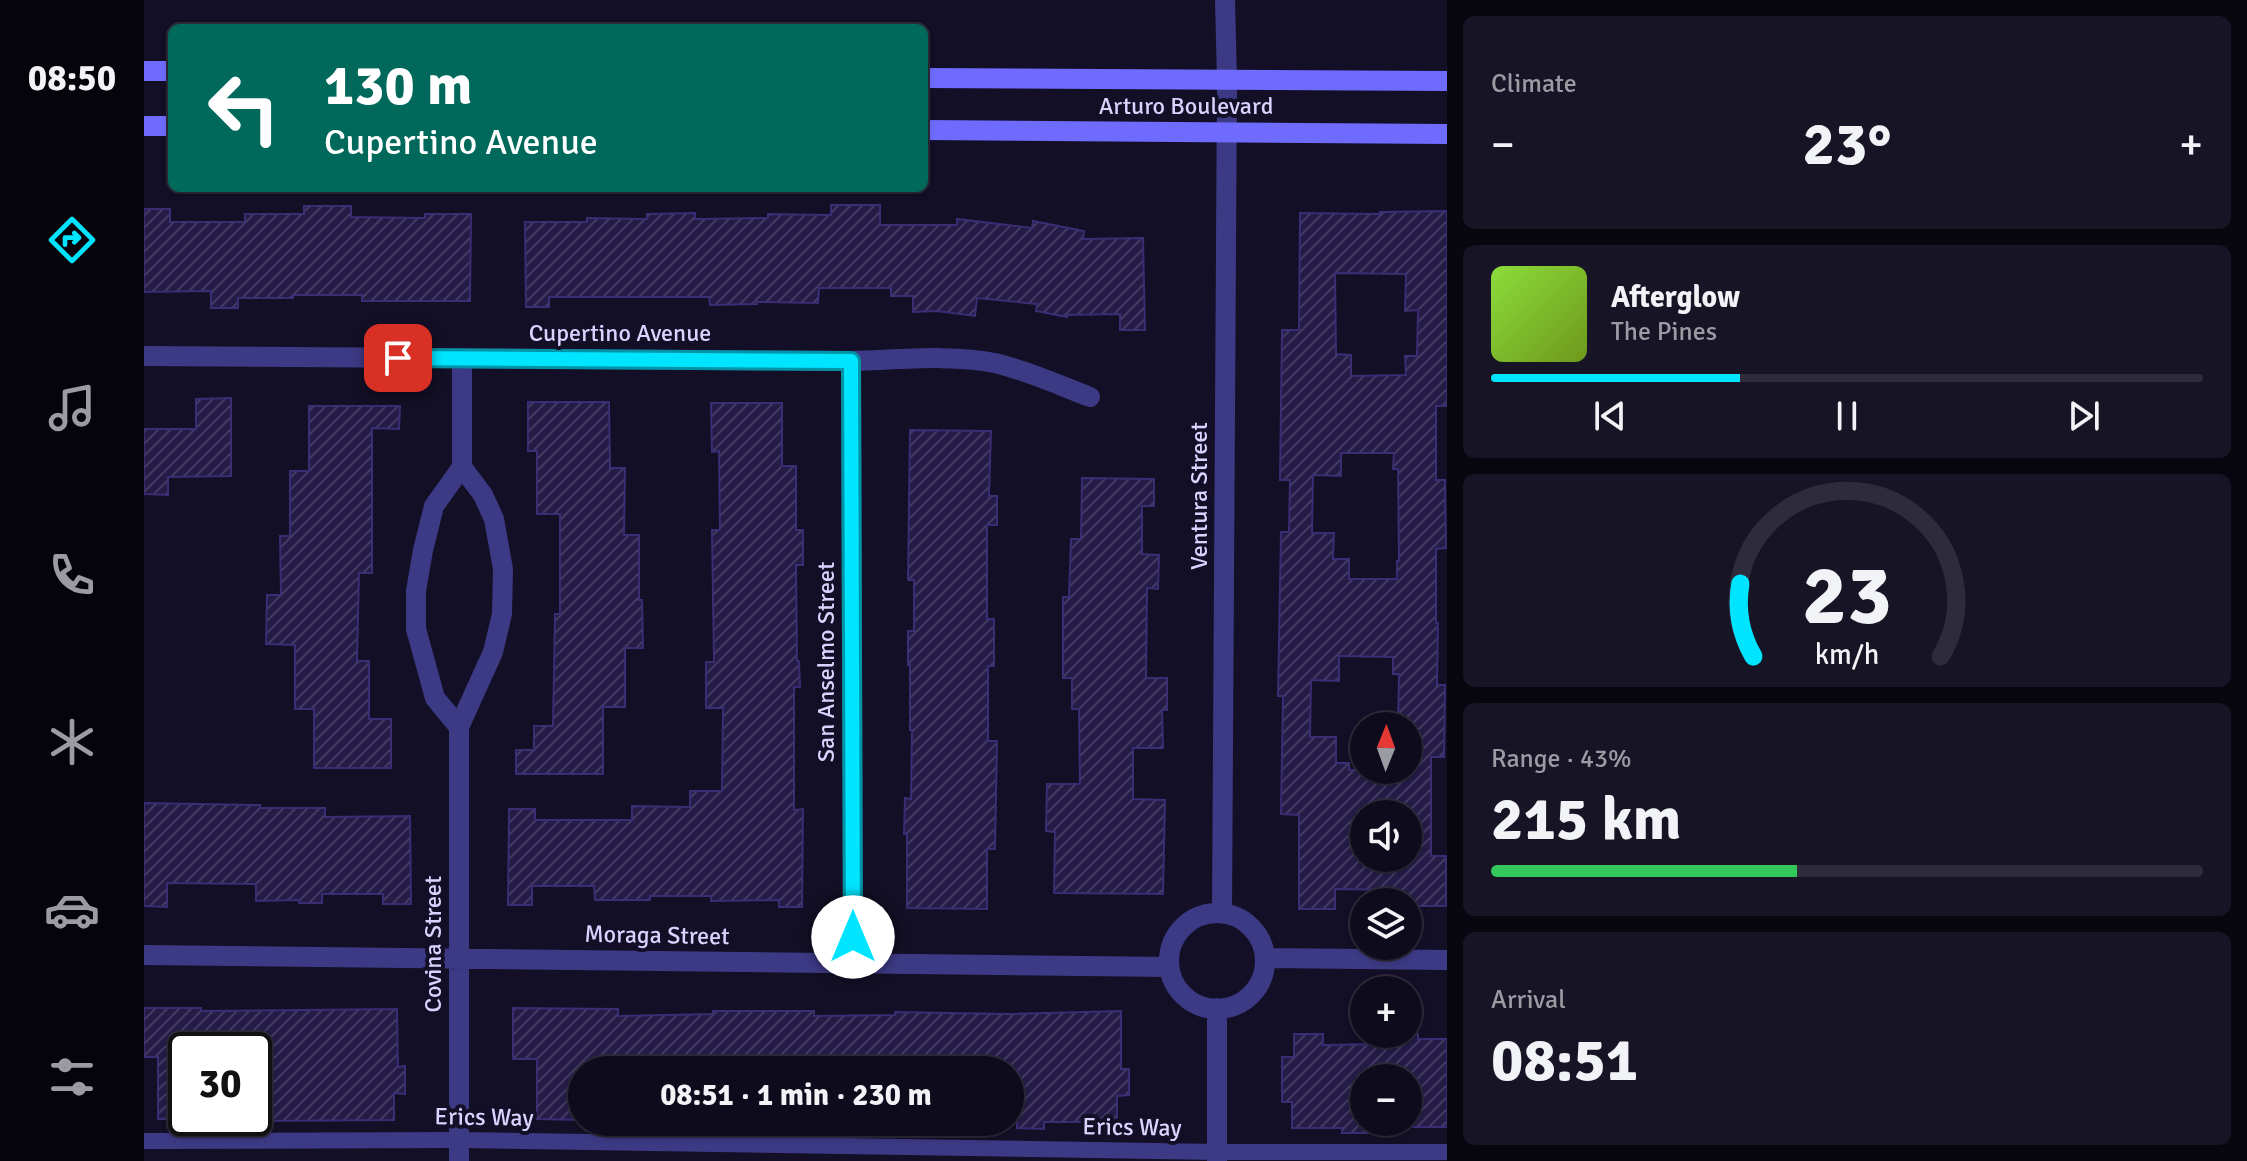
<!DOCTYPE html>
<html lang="en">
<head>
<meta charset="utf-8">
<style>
	:root { --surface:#0e0b1c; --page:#171425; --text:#f1f3f6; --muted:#9b9ba3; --line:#2e2b3b; --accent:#00e5ff }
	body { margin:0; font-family:Signika,sans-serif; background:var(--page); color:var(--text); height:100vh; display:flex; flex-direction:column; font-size:30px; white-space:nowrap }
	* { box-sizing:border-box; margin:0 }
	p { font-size:26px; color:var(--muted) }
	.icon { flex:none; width:44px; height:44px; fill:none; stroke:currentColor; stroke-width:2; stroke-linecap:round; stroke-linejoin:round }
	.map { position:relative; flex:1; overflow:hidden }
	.side { display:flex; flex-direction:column; gap:16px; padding:16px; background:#08060f; width:800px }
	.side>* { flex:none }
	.guide { position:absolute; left:24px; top:24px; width:760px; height:168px; border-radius:12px; box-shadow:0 2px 6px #0004,0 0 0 2px var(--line); background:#00695c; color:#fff; overflow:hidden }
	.needle { width:52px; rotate:1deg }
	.buttons { position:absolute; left:1206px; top:712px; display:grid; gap:16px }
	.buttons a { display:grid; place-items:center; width:72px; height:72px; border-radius:50%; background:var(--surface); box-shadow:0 2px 6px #0004,0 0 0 2px var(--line); font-size:40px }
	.speed { position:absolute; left:24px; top:1032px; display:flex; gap:16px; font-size:40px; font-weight:700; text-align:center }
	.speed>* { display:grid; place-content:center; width:104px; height:104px; border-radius:50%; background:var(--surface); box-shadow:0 2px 6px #0004,0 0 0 2px var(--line); line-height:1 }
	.speed .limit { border:4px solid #111; border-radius:12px; background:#fff; color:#111 }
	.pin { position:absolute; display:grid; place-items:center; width:68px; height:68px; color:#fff; margin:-34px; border-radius:16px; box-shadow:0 4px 12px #0006 }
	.me { position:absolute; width:88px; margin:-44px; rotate:0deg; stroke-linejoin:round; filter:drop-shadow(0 0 6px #0008) }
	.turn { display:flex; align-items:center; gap:28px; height:168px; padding:0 24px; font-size:36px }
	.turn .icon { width:104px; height:104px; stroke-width:2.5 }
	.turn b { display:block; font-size:56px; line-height:68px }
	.big { font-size:60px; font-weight:700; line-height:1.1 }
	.side .widget { flex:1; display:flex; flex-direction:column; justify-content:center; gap:12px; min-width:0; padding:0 28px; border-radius:12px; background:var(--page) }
	.side .dial { align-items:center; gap:0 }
	.dial svg { height:208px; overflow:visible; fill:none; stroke:var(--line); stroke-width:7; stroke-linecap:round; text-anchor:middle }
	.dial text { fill:var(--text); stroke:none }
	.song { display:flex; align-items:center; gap:24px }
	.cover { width:96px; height:96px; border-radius:12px; background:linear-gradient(135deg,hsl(90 70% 55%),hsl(80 70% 35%)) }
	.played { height:8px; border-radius:4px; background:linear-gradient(90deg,var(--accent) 35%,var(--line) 35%) }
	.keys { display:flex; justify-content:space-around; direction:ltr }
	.heat { display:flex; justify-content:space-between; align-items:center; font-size:44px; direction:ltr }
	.charge { height:12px; border-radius:6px; background:linear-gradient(90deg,#34c759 43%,var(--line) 0) }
	.trip { position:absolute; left:424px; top:1056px; width:456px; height:80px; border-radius:40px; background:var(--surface); box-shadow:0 2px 6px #0004,0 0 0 2px var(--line); font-weight:700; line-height:80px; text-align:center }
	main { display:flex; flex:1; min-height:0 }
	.tab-bar { display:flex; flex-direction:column; width:144px; justify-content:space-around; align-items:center; background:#06040b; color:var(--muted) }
	.tab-bar .icon { width:56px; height:56px }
	.tab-bar .on { color:var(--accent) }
	.tab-bar b { font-size:36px; color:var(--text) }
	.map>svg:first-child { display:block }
	.building { fill:url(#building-hatch); stroke:#3b2d73; stroke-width:2; fill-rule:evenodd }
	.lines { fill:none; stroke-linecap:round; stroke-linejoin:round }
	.lane { stroke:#3d3a85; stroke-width:16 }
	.street { stroke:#3d3a85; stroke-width:20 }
	.secondary { stroke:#6f6bff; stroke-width:20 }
	.route-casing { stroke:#0095a6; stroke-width:20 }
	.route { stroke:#00e5ff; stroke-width:14 }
	.labels { text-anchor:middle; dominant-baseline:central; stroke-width:8; stroke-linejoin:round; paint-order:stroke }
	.street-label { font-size:24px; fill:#d9d4ff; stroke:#130f26 }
</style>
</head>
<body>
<main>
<nav class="tab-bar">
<b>08:50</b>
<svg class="icon on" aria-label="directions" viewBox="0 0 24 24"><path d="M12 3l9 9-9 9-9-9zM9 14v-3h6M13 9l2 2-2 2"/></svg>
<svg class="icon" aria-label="music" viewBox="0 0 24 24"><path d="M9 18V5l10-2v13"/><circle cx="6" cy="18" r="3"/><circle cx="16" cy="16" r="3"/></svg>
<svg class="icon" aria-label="phone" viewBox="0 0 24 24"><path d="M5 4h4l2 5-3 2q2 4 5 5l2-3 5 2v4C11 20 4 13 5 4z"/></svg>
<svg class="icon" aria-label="climate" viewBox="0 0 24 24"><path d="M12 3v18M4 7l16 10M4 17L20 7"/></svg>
<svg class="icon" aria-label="car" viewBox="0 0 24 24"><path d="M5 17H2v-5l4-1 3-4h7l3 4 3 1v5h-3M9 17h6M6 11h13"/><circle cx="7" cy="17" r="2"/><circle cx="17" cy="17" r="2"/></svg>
<svg class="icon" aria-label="filters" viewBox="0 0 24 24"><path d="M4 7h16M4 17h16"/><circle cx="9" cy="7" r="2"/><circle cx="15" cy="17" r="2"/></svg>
</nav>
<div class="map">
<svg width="1303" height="1161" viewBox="0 0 1303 1161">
	<defs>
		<pattern id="building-hatch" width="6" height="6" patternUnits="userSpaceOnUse" patternTransform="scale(2)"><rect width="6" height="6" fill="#241b47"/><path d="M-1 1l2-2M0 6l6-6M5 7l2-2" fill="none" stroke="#433b63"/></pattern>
	</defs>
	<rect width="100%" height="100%" fill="#130f26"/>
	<path class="building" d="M687 205H736V225H813V219L888 228 889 221 940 231 939 239 999 238 1001 330H976V314L924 315 923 317 892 311 893 304 833 298 831 316 793 311 769 312V296H747V288H675L674 303 613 302V304L566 305 565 297H405V307H382L381 222H443V218L503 219V214L551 213V219L624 218V214L687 215Z
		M160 206H207V217L281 218V214H327L326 301H218V295H149V298H94V308H67V291L0 292V209H26V222H101V214H160Z
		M1303 211V406H1292V480H1301L1302 548 1292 549V623H1294L1293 685H1301L1300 757H1287V856H1302V906H1264V902H1257V890L1191 889V909H1155V815L1137 814 1139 696H1134L1137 532H1145L1146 480H1136L1138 330H1155L1156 213 1236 214V212ZM1191 273 1262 274 1261 311 1274 310 1273 356H1261L1262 375 1207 376V355L1192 354ZM1197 453H1250L1249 469H1254L1255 561H1253V579H1205V559H1189L1190 533H1168L1169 475 1197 476ZM1195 656 1249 657V674H1255L1254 726H1264V770H1205V763H1192V737H1166L1167 680 1195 681ZM1220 814H1264V858H1220Z
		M87 398V476L24 477V495L0 494V429H52V399Z
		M384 402H465L466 468H481L480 535H495V600H498L499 648H481V707H459V774H372V750H390V726H409L411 614H416V514H393V451H384Z
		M567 403H638V466H652V530H659V565H652L653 661H655L656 687H650V810L659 809 658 907H635V900L567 901V896H506V900H451L450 886H388V905H364L365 809H391V820H488V806L546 807V791H578L579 708H562V662H570L568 530H576L575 451 568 452Z
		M165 406H256L255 429 228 428V573H215L213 661H225V719H247V768H170V709H151V645L122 644 123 595H137L136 536H146V471H165Z
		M766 430 847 431 845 496H853V525H843V619H850V666H844V741H853L851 849H843V909L763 908V834H760L761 798 767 799 768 730H766V665H764V631H770V580H764Z
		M938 478 1010 479V506H998V554L1015 555 1014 589 1003 588 1002 678H1023V710H1018L1019 748H989V799L1021 800 1019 894 910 893 911 832 902 831 903 784H936L935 709H928V678H919V597H925L927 539H937Z
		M0 803 116 805V808H181V817L266 816 267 904H239V894H178V903H155V900L112 901V884L23 883V907L0 906Z
		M0 1008H57V1011L253 1009 254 1067 261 1066V1094L250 1093V1120L110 1121V1050H42V1119H14V1057H0Z
		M369 1008 474 1009V1016L569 1014V1011H670V1016L751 1015V1012L863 1014 977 1011V1069H985V1095L973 1096V1122H900V1129L873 1128 874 1070H438V1120L393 1119V1059H369Z
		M1150 1034H1179V1045L1236 1044V1034H1274V1039H1303V1127H1228V1133H1198V1128H1148V1102H1138V1057H1150ZM1220 1078H1264V1122H1220Z"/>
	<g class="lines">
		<path class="lane" d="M0 1141 315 1140 1073 1152H1303"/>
		<path class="street" d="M0 356 707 361C752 360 808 354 851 363 884 371 915 385 946 397
			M318 358V467
			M707 361 709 963
			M315 727 291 698 272 629V591L279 550 290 506 318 467 339 495 350 519 359 569 358 614 349 652 315 727V1161
			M1078 912 1083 80 1081 0
			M1025 961a48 48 0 1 1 96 0a48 48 0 1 1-96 0Z
			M0 955 1025 967
			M1122 958 1303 960
			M1073 1161V1008"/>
		<path class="secondary" d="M0 71H28
			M780 78 1303 81
			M0 126H28
			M780 130 1303 134"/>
	</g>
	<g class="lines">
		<defs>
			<path id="route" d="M254 358 707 361 709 937"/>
		</defs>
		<use href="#route" class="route-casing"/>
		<use href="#route" class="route"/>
	</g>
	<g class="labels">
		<g class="street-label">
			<text x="1042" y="106">Arturo Boulevard</text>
			<text x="476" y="333">Cupertino Avenue</text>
			<text transform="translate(1055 496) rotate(-90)">Ventura Street</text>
			<text transform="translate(682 662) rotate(-90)">San Anselmo Street</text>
			<text transform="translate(513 935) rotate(1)">Moraga Street</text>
			<text transform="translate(289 944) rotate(-90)">Covina Street</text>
			<text transform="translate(340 1117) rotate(1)">Erics Way</text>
			<text transform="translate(988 1127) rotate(1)">Erics Way</text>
		</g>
	</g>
</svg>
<div class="buttons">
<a><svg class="needle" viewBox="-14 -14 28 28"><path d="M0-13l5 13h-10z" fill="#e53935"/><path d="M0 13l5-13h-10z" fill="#9b9ba3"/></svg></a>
<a><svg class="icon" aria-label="sound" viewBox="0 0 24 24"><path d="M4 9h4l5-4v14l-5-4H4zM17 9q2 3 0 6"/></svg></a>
<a><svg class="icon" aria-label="layers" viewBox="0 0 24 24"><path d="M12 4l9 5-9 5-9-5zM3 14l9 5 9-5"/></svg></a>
<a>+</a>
<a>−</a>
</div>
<div class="speed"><div class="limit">30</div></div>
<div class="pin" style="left:254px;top:358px;background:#d93025"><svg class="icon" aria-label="arrive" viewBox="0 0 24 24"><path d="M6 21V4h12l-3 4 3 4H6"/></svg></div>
<svg class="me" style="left:709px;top:937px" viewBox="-20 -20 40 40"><circle r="19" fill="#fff"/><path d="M0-13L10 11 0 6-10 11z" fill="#00e5ff"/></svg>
<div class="trip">08:51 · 1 min · 230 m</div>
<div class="guide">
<div class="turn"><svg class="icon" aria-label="left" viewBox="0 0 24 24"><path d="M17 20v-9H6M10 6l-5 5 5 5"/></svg><div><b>130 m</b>Cupertino Avenue</div></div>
</div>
</div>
<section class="side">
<div class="widget"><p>Climate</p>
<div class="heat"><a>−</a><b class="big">23°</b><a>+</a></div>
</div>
<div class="widget">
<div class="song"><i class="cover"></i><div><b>Afterglow</b><p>The Pines</p></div></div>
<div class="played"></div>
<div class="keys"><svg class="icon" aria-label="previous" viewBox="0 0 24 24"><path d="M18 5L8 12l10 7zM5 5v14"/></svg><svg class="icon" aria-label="pause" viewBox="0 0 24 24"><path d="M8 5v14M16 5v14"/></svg><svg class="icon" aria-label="next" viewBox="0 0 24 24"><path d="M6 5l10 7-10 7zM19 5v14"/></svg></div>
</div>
<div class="widget dial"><svg viewBox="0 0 100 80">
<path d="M14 69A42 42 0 1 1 86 69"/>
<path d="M14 69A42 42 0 0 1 9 41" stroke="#00e5ff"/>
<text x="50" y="56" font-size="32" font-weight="700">23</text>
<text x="50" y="72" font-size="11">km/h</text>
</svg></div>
<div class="widget"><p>Range · 43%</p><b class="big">215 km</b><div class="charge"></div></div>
<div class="widget"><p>Arrival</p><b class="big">08:51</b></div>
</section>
</main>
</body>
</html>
